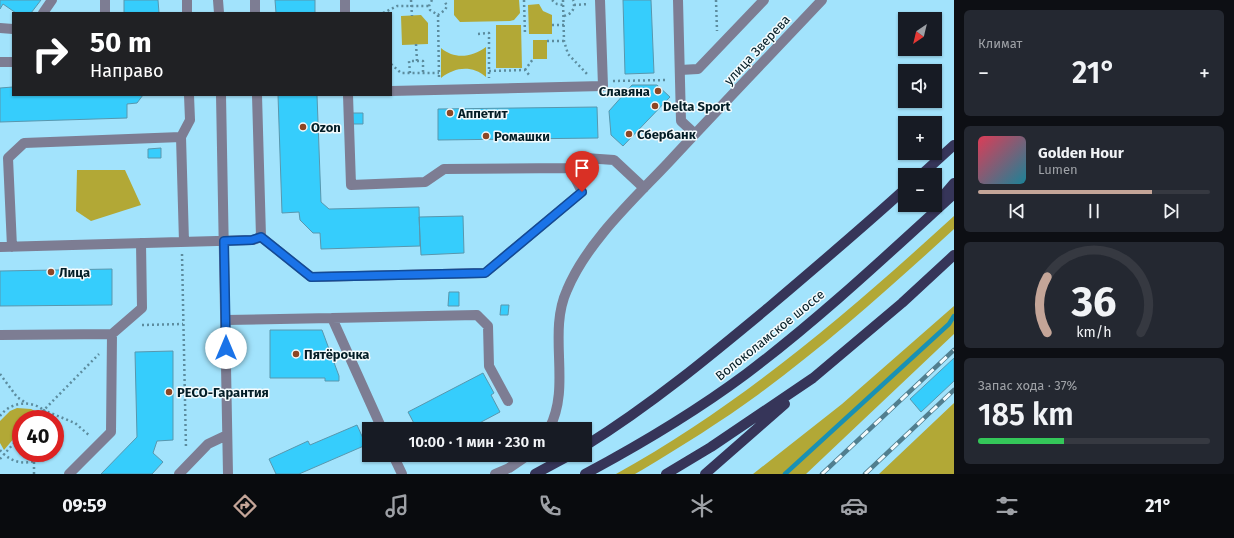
<!DOCTYPE html>
<html lang="ru">
<head>
<meta charset="utf-8">
<style>
	:root { --surface:#171b24; --page:#242831; --text:#f1f3f6; --muted:#9ea1a6; --line:#363941; --accent:#c4a598 }
	body { margin:0; font-family:"Fira Sans",sans-serif; background:var(--page); color:var(--text); height:100vh; display:flex; flex-direction:column; font-size:15px; white-space:nowrap }
	* { box-sizing:border-box; margin:0 }
	p { font-size:13px; color:var(--muted) }
	.icon { flex:none; width:22px; height:22px; fill:none; stroke:currentColor; stroke-width:2; stroke-linecap:round; stroke-linejoin:round }
	.map { position:relative; flex:1; overflow:hidden }
	.panel { display:flex; flex-direction:column; gap:10px; padding:10px; background:#0d0f14; width:280px }
	.panel>* { flex:none }
	.hud { position:absolute; left:12px; top:12px; width:380px; height:84px; border-radius:0px; box-shadow:0 1px 3px #0004; background:#202124; color:#fff; overflow:hidden }
	.needle { width:26px; rotate:215deg }
	.controls { position:absolute; left:898px; top:12px; display:grid; gap:8px }
	.controls a { display:grid; place-items:center; width:44px; height:44px; border-radius:0px; background:var(--surface); box-shadow:0 1px 3px #0004; font-size:20px }
	.speed { position:absolute; left:12px; top:410px; display:flex; gap:8px; font-size:20px; font-weight:700; text-align:center }
	.speed>* { display:grid; place-content:center; width:52px; height:52px; border-radius:50%; background:var(--surface); box-shadow:0 1px 3px #0004; line-height:1 }
	.speed .limit { border:6px solid #d22; background:#fff; color:#111 }
	.pin { position:absolute; display:grid; place-items:center; width:34px; height:34px; color:#fff; margin:-41px -17px; border-radius:50% 50% 50% 0; rotate:-45deg; box-shadow:0 0 4px #0007 }
	.pin .icon { rotate:45deg }
	.me { position:absolute; width:44px; margin:-22px; rotate:0deg; stroke-linejoin:round; filter:drop-shadow(0 0 3px #0008) }
	.turn { display:flex; align-items:center; gap:14px; height:84px; padding:0 12px; font-size:18px }
	.turn .icon { width:52px; height:52px; stroke-width:2.5 }
	.turn b { display:block; font-size:28px; line-height:34px }
	.big { font-size:30px; font-weight:600; line-height:1.1 }
	.panel .tile { flex:1; display:flex; flex-direction:column; justify-content:center; gap:6px; min-width:0; padding:0 14px; border-radius:6px; background:var(--page) }
	.panel .dial { align-items:center; gap:0 }
	.dial svg { height:104px; overflow:visible; fill:none; stroke:var(--line); stroke-width:7; stroke-linecap:round; text-anchor:middle }
	.dial text { fill:var(--text); stroke:none }
	.song { display:flex; align-items:center; gap:12px }
	.cover { width:48px; height:48px; border-radius:6px; background:linear-gradient(135deg,hsl(350 70% 55%),hsl(190 70% 35%)) }
	.played { height:4px; border-radius:2px; background:linear-gradient(90deg,var(--accent) 75%,var(--line) 75%) }
	.keys { display:flex; justify-content:space-around; direction:ltr }
	.heat { display:flex; justify-content:space-between; align-items:center; font-size:22px; direction:ltr }
	.charge { height:6px; border-radius:3px; background:linear-gradient(90deg,#34c759 37%,var(--line) 0) }
	.trip { position:absolute; left:362px; top:422px; width:230px; height:40px; border-radius:0px; background:var(--surface); box-shadow:0 1px 3px #0004; font-weight:600; line-height:40px; text-align:center }
	.dock { display:flex; height:64px; justify-content:space-around; align-items:center; background:#090b0e; color:var(--muted) }
	.dock .icon { width:28px; height:28px }
	.dock .active { color:var(--accent) }
	.dock b { font-size:18px; color:var(--text) }
	main { display:flex; flex:1; min-height:0 }
	.map>svg:first-child { display:block }
	.green { fill:#b2a836 }
	.lines { fill:none; stroke-linecap:round; stroke-linejoin:round }
	.stream { stroke:#1991b4; stroke-width:4.5 }
	.building { fill:#36cdfc; stroke:#5897ae }
	.path { stroke:#5c8c9e; stroke-width:2.5; stroke-dasharray:2 3; stroke-linecap:butt }
	.minor { stroke:#7d7d93; stroke-width:10 }
	.major { stroke:#363559; stroke-width:10 }
	.rail-casing { stroke:#517e8e; stroke-width:4.5 }
	.rail { stroke:#f3fafc; stroke-width:3; stroke-dasharray:9; stroke-linecap:butt }
	.route-casing { stroke:#114b97; stroke-width:10 }
	.route { stroke:#1a73e8; stroke-width:7 }
	.poi-dot { fill:#8d4624; stroke:#f3fafc; stroke-width:1.5 }
	.labels { text-anchor:middle; dominant-baseline:central; stroke-width:3; stroke-linejoin:round; paint-order:stroke }
	.street-label { font-size:13px; fill:#031d26; stroke:#f3fafc }
	.poi-label { font-size:13px; font-weight:bold; fill:#031d26; stroke:#f3fafc; text-anchor:start }
</style>
</head>
<body>
<main>
<div class="map">
<svg width="954" height="474" viewBox="0 0 954 474">
	<rect width="100%" height="100%" fill="#a2e3fc"/>
	<path class="green" d="M454 0H519L520 13 514 20 510 21 460 22 454 15Z
		M539 4 543 11 552 15V34H529L528 5Z
		M421 15 428 23V44L402 45 401 16Z
		M496 25H521L522 68H496Z
		M533 40H547V59H533Z
		M486 47V77C472 65 455 67 441 78V48C455 60 472 57 486 47Z
		M77 170H125L141 205 91 221 76 211Z
		M954 216V229C892 286 828 343 759 394 722 421 682 446 642 470L635 474H616C741 405 849 312 954 216Z
		M954 306V334L806 474H753L842 404Z
		M954 403V474H879Z
		M17 408 31 409 37 412 31 419H21V430L4 450 0 443V421L10 411Z"/>
	<g class="lines">
		<path class="stream" d="M785 474 949 324 954 316"/>
	</g>
	<path class="building" d="M0 0H41L31 13H16L3 4 0 9Z
		M124 0H158L159 13H124Z
		M275 0H315V13H276Z
		M623 0H651L654 73 625 74Z
		M632 85H657L670 97 623 146 611 135 609 111Z
		M13 87V95H143L137 103 127 104V118L0 122V88Z
		M278 95H317L321 202 329 209 419 207 420 246 321 249 320 233H313L300 220 299 212 282 213Z
		M597 107 598 138 438 140V109Z
		M352 113H363V124H352Z
		M161 148V158H148V149Z
		M463 216 464 253 421 255 419 217Z
		M112 269V305L0 306V271Z
		M449 292H459V306H448Z
		M501 305H509L508 315H500Z
		M270 330H322L339 376V381H325V378H270Z
		M173 351V440L157 441 153 453 163 462 152 474H101L137 437 135 352Z
		M954 358V381L921 412 910 399Z
		M483 373 494 393 491 395 500 412 468 429H417L408 412Z
		M357 425 366 445 299 474H276L269 459 308 441 310 445Z"/>
	<g class="lines">
		<path class="path" d="M411 0 412 16
			M432 0 429 6 430 10 438 15 445 10 447 6 444 0
			M524 0 525 34
			M552 0 557 4 563 5
			M563 0 564 41 568 54 588 75
			M716 0 717 31
			M574 5 589 4
			M383 13 397 6H429
			M438 15 439 78
			M564 16C572 14 576 8 573 0
			M552 25H564
			M478 34 489 33V78
			M547 41H564
			M416 44 417 61
			M391 64 401 73H439
			M525 70 533 59
			M489 71 525 70 530 76
			M410 73 409 61H423V73
			M613 81 668 80
			M182 254 186 449
			M142 325 183 324
			M0 374 17 397 26 403
			M43 410 75 423 90 436
			M0 416C12 399 41 399 50 419
			M35 419 99 354
			M0 450C12 465 33 467 46 453
			M0 459 21 435
			M34 462V474"/>
		<path class="minor" d="M105 0V13
			M187 0V13
			M218 0 219 13
			M255 0V13
			M345 0V13
			M678 0 681 121 695 134
			M43 13 52 0
			M0 28 13 29
			M0 62H13
			M680 70 698 69 764 0
			M391 91 603 86 600 0
			M221 95 228 474
			M257 95 261 237 311 277 485 273 582 192 570 168 585 158 614 160 644 188
			M348 95 351 185 425 182 444 169 570 168
			M181 137 190 120 189 95
			M0 247 253 240 261 237
			M12 247 8 158 24 143 181 137 184 242
			M332 318 477 315 488 326 489 366 508 401
			M226 320 332 318 382 429
			M0 335 112 334 142 308 141 243
			M549 429C572 386 547 334 567 290 587 242 633 200 668 163 719 108 771 54 822 0
			M393 455 402 474
			M69 474 111 432 112 334
			M179 474 208 444 227 435
			M495 474 509 468 528 455"/>
		<path class="major" d="M921 175 954 145
			M942 197 954 183
			M585 446C651 405 710 356 769 307 815 268 861 229 905 189
			M535 474 570 455
			M585 474C641 444 695 412 746 374 819 319 887 255 954 194
			M666 474 711 447 813 378 902 303 954 255
			M705 474 785 404"/>
		<defs>
			<path id="rail" d="M822 474 954 350
				M865 474 954 390"/>
		</defs>
		<use href="#rail" class="rail-casing"/>
		<use href="#rail" class="rail"/>
	</g>
	<g class="lines">
		<defs>
			<path id="route" d="M226 348 224 241 252 240 261 237 311 277 485 273 582 192"/>
		</defs>
		<use href="#route" class="route-casing"/>
		<use href="#route" class="route"/>
	</g>
	<g class="poi-dot">
		<circle cx="658" cy="91" r="4"/>
		<circle cx="655" cy="106" r="4"/>
		<circle cx="450" cy="113" r="4"/>
		<circle cx="303" cy="127" r="4"/>
		<circle cx="629" cy="134" r="4"/>
		<circle cx="486" cy="136" r="4"/>
		<circle cx="51" cy="272" r="4"/>
		<circle cx="296" cy="354" r="4"/>
		<circle cx="169" cy="392" r="4"/>
	</g>
	<g class="labels">
		<g class="street-label">
			<text transform="translate(757 50) rotate(-47)">улица Зверева</text>
			<text transform="translate(770 335) rotate(-39)">Волоколамское шоссе</text>
		</g>
		<g class="poi-label">
			<text x="650" y="91" text-anchor="end">Славяна</text>
			<text x="663" y="106">Delta Sport</text>
			<text x="458" y="113">Аппетит</text>
			<text x="311" y="127">Ozon</text>
			<text x="637" y="134">Сбербанк</text>
			<text x="494" y="136">Ромашки</text>
			<text x="59" y="272">Лица</text>
			<text x="304" y="354">Пятёрочка</text>
			<text x="177" y="392">РЕСО-Гарантия</text>
		</g>
	</g>
</svg>
<div class="controls">
<a><svg class="needle" viewBox="-14 -14 28 28"><path d="M0-13l5 13h-10z" fill="#e53935"/><path d="M0 13l5-13h-10z" fill="#9ea1a6"/></svg></a>
<a><svg class="icon" aria-label="sound" viewBox="0 0 24 24"><path d="M4 9h4l5-4v14l-5-4H4zM17 9q2 3 0 6"/></svg></a>
<a>+</a>
<a>−</a>
</div>
<div class="speed"><div class="limit">40</div></div>
<div class="pin" style="left:582px;top:192px;background:#d93025"><svg class="icon" aria-label="arrive" viewBox="0 0 24 24"><path d="M6 21V4h12l-3 4 3 4H6"/></svg></div>
<svg class="me" style="left:226px;top:348px" viewBox="-20 -20 40 40"><circle r="19" fill="#fff"/><path d="M0-13L10 11 0 6-10 11z" fill="#1a73e8"/></svg>
<div class="trip">10:00 · 1 мин · 230 m</div>
<div class="hud">
<div class="turn"><svg class="icon" aria-label="right" viewBox="0 0 24 24"><path d="M7 20v-9h11M14 6l5 5-5 5"/></svg><div><b>50 m</b>Направо</div></div>
</div>
</div>
<section class="panel">
<div class="tile"><p>Климат</p>
<div class="heat"><a>−</a><b class="big">21°</b><a>+</a></div>
</div>
<div class="tile">
<div class="song"><i class="cover"></i><div><b>Golden Hour</b><p>Lumen</p></div></div>
<div class="played"></div>
<div class="keys"><svg class="icon" aria-label="previous" viewBox="0 0 24 24"><path d="M18 5L8 12l10 7zM5 5v14"/></svg><svg class="icon" aria-label="pause" viewBox="0 0 24 24"><path d="M8 5v14M16 5v14"/></svg><svg class="icon" aria-label="next" viewBox="0 0 24 24"><path d="M6 5l10 7-10 7zM19 5v14"/></svg></div>
</div>
<div class="tile dial"><svg viewBox="0 0 100 80">
<path d="M14 69A42 42 0 1 1 86 69"/>
<path d="M14 69A42 42 0 0 1 14 26" stroke="#c4a598"/>
<text x="50" y="56" font-size="32" font-weight="700">36</text>
<text x="50" y="72" font-size="11">km/h</text>
</svg></div>
<div class="tile"><p>Запас хода · 37%</p><b class="big">185 km</b><div class="charge"></div></div>
</section>
</main>
<nav class="dock">
<b>09:59</b>
<svg class="icon active" aria-label="directions" viewBox="0 0 24 24"><path d="M12 3l9 9-9 9-9-9zM9 14v-3h6M13 9l2 2-2 2"/></svg>
<svg class="icon" aria-label="music" viewBox="0 0 24 24"><path d="M9 18V5l10-2v13"/><circle cx="6" cy="18" r="3"/><circle cx="16" cy="16" r="3"/></svg>
<svg class="icon" aria-label="phone" viewBox="0 0 24 24"><path d="M5 4h4l2 5-3 2q2 4 5 5l2-3 5 2v4C11 20 4 13 5 4z"/></svg>
<svg class="icon" aria-label="climate" viewBox="0 0 24 24"><path d="M12 3v18M4 7l16 10M4 17L20 7"/></svg>
<svg class="icon" aria-label="car" viewBox="0 0 24 24"><path d="M5 17H2v-5l4-1 3-4h7l3 4 3 1v5h-3M9 17h6M6 11h13"/><circle cx="7" cy="17" r="2"/><circle cx="17" cy="17" r="2"/></svg>
<svg class="icon" aria-label="filters" viewBox="0 0 24 24"><path d="M4 7h16M4 17h16"/><circle cx="9" cy="7" r="2"/><circle cx="15" cy="17" r="2"/></svg>
<b>21°</b>
</nav>
</body>
</html>
